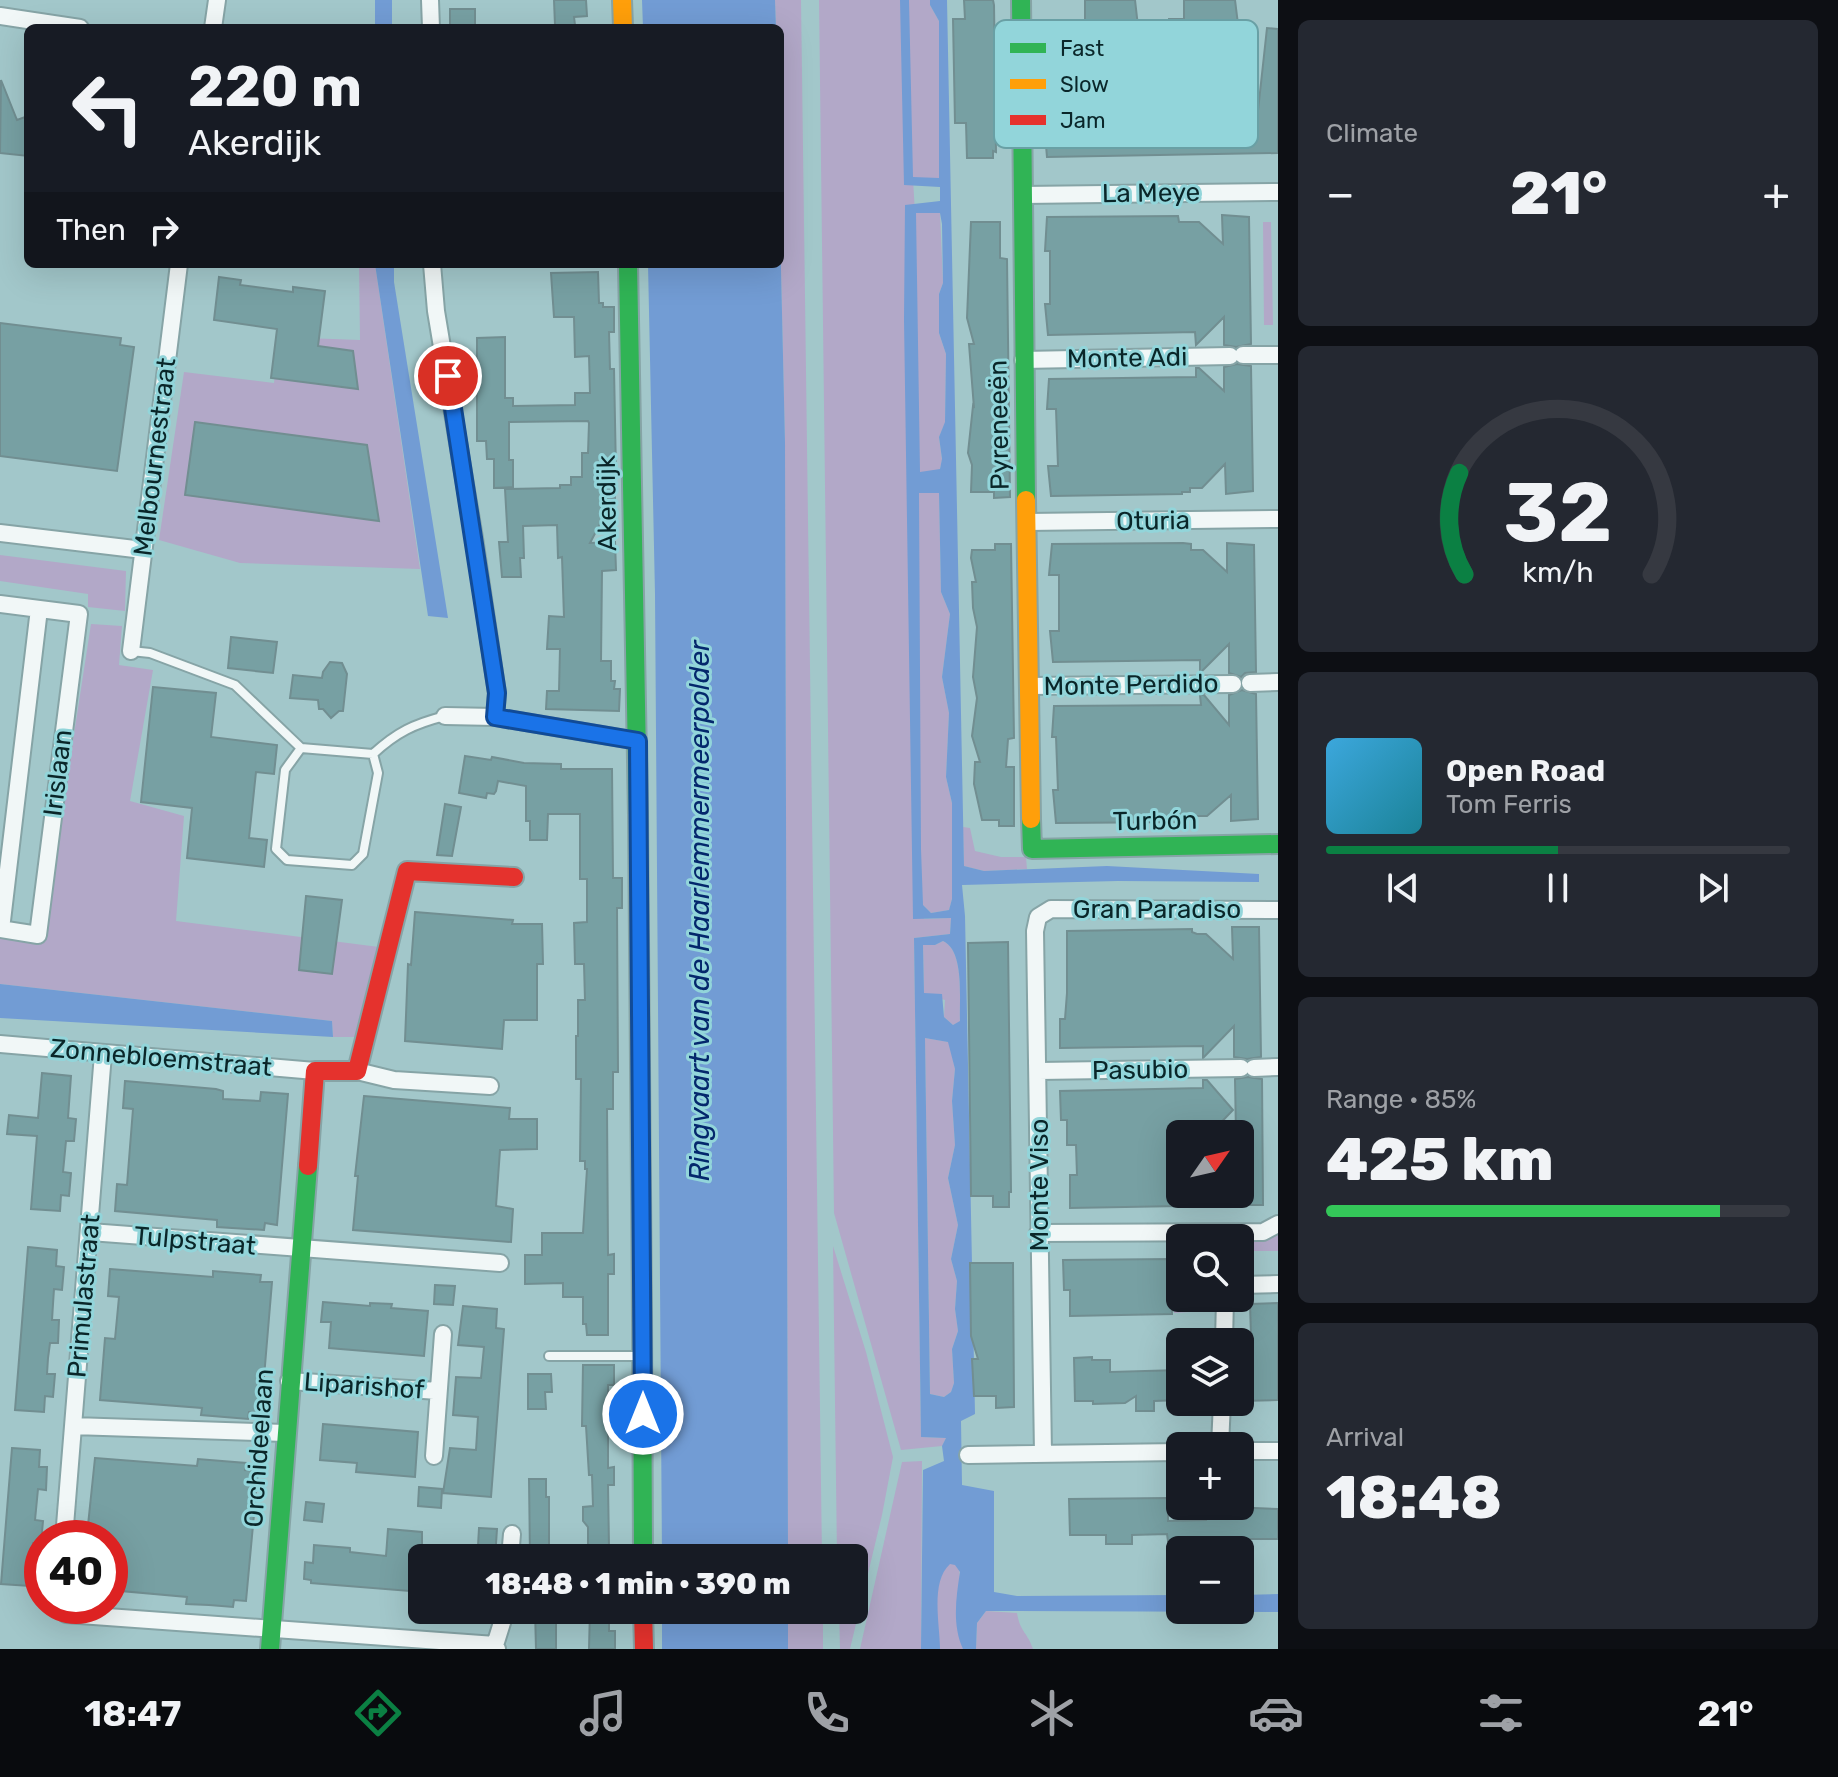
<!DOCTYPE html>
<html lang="en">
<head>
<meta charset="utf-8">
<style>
	:root { --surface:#171b24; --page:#242831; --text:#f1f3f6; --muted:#9ea1a6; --line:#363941; --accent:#0b8043 }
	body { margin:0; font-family:Rubik,sans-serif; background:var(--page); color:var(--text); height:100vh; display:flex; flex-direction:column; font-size:30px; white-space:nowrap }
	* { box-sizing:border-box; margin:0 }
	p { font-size:26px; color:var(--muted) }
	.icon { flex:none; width:44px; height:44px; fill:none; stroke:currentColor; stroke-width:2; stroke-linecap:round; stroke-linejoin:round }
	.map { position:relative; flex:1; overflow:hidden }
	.panel { display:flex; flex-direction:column; gap:20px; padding:20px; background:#0d0f14; width:560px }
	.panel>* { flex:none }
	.banner { position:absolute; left:24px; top:24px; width:760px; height:244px; border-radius:12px; box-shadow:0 8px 32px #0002; background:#171b24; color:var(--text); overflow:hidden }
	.needle { width:52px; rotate:56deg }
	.controls { position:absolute; left:1166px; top:1120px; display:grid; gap:16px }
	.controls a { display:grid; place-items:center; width:88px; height:88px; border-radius:12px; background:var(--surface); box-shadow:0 8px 32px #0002; font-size:40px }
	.speed { position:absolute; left:24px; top:1520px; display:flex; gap:16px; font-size:40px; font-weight:700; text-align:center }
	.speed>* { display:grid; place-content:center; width:104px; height:104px; border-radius:50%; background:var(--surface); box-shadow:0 8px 32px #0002; line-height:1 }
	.speed .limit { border:12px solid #d22; background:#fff; color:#111 }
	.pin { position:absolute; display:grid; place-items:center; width:68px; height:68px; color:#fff; margin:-34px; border:4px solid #fff; border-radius:50%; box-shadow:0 2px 8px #0007 }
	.me { position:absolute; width:88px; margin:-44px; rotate:0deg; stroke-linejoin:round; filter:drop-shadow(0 0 6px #0008) }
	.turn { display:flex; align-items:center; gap:28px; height:168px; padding:0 32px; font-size:36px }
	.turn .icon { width:104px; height:104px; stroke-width:2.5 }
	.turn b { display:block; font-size:56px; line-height:68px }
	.then { display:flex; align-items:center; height:76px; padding:0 32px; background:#0003; gap:16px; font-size:30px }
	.big { font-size:60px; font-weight:800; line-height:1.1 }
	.panel .tile { flex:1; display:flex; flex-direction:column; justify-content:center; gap:12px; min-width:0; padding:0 28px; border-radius:12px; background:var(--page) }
	.panel .dial { align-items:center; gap:0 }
	.dial svg { height:208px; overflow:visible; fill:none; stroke:var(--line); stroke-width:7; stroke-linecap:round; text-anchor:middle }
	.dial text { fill:var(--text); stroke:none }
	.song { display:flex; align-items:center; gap:24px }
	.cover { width:96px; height:96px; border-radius:12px; background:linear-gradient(135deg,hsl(200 70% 55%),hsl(190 70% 35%)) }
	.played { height:8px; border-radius:4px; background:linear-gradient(90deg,var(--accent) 50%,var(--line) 50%) }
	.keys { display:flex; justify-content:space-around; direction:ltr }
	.heat { display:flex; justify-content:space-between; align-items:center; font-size:44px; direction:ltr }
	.charge { height:12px; border-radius:6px; background:linear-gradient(90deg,#34c759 85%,var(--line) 0) }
	.trip { position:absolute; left:408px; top:1544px; width:460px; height:80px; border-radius:12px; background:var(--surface); box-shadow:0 8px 32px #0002; font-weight:800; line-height:80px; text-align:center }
	.menu { display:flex; height:128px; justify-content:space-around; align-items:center; background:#090b0e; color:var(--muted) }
	.menu .icon { width:56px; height:56px }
	.menu .on { color:var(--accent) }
	.menu b { font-size:36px; color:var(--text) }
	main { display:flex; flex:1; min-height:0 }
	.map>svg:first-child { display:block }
	.green { fill:#b2a8c8 }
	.water { fill:#729cd4; fill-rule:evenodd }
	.building { fill:#77a0a3; stroke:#718e91; stroke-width:2 }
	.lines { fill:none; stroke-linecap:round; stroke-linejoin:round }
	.lane-casing { stroke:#86a4a6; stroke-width:12 }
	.street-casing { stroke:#86a4a6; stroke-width:20 }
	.fast-casing { stroke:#86a4a6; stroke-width:22 }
	.slow-casing { stroke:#86a4a6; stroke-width:22 }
	.jam-casing { stroke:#86a4a6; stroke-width:22 }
	.lane { stroke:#f1f7f7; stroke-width:8 }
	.street { stroke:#f1f7f7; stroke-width:16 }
	.fast { stroke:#30b455; stroke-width:18 }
	.slow { stroke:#ff9f0a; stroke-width:18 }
	.jam { stroke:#e5322d; stroke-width:18 }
	.route-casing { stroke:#114b97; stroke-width:20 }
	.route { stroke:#1a73e8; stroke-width:14 }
	.labels { text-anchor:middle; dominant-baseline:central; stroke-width:6; stroke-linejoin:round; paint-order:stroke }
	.street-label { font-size:26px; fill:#0a2629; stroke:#92d5da }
	.water-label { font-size:28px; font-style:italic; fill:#04276c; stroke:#92d5da }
	.key { fill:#92d5da; stroke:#69a0a5; stroke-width:2 }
	.key-label { font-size:22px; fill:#0a2629 }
</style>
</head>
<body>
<main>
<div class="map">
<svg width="1278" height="1649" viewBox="0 0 1278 1649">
	<rect width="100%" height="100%" fill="#a2c7ca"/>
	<path class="green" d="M775 0H801L822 1558H788L785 442 780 226V28H776Z
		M819 0H930V5L939 21 940 178 913 179 915 213H940L943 283 939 294V333L946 354 945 423 939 437 942 460 940 469 920 492 939 493 941 592 950 614 942 677 949 713 946 777 952 803V899L949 910 931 913 924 906V919L951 918 950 934 914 938 921 1437 946 1438 942 1446 901 1450 834 1213Z
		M1263 222H1271L1273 325H1264Z
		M359 264H375L420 569 240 563 159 540 184 372 274 383 278 337 360 340Z
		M0 555 126 571 125 611 88 607V594L0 581Z
		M91 624 122 626 119 665 153 670 130 801 184 816 176 921 379 947 356 1037H333L332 1021 0 984V938L42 942Z
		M963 827 970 828 975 851 1001 857H1026L1027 869 984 871 964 866Z
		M943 941C965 951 959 1000 960 1022L953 1025 944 1017 945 1000 924 994 923 944 935 945Z
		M925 1038 949 1042 955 1069 952 1101 955 1145 948 1178 958 1225 951 1259 957 1281 955 1309 958 1331 952 1349 954 1383 951 1392 944 1397 930 1394Z
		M1278 1235V1251H1240V1238Z
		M833 1246 866 1352 893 1457 882 1515 850 1649H840L839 1610H854V1558H837Z
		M1169 1250H1180V1298H1191L1190 1312 1174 1313 1176 1257 1169 1256Z
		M922 1461 921 1649H860L902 1462Z
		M934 1551 958 1552 965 1649H933Z
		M788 1610H823V1649H788Z
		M986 1611 1017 1613C1020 1632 1028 1633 1033 1649H976L977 1623Z"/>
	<path class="water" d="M375 0H392V28H375Z
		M642 0H775L776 28H643Z
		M900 0H909L913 177 939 178V21L930 5V0H947L964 866 984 871 1107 866 1259 874V882L1118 881 962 885 965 916 975 1414 961 1421 962 1485 994 1491V1592L1017 1596 1180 1595V1610H1240V1595L1278 1594V1612L986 1611 977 1623 976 1649H963C952 1625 956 1598 960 1572L955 1565 950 1564C930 1582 940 1625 940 1649H921L923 1470 944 1461 942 1446 946 1438 921 1437 914 938 950 934 951 918 913 919 904 320 905 205 940 201V187L904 185ZM916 213H940L942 224 943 283 939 294V333L946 354 945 422 939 437 942 459 940 469 920 472ZM919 493H939L941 592 950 614 942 677 949 713 946 777 952 803V899L949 910 931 913 923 905 921 849ZM943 941C965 951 959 1000 960 1021L953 1025 944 1017 942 994 924 993 923 945H935ZM925 1038 948 1042 955 1069 952 1101 955 1145 948 1178 958 1225 951 1259 957 1281 955 1309 958 1331 952 1349 954 1383 951 1392 944 1397 930 1394Z
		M780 226 785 442 788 1558H662L655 594 648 264H780Z
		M375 264H394V282L448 618 428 616Z
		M0 984 332 1021 333 1037 0 1018Z
		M662 1610H788V1649H662Z"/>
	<path class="building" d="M554 0H586L587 16 574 17 575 25H555Z
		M964 0H993L994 5 996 152 993 151V158H967L966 123H955L953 19H965Z
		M1085 0H1135L1150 132 1160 131V121H1179L1180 128 1233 127 1206 100 1205 83H1188L1165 60 1169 19H1184V0H1235L1251 129H1256L1267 28 1278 29V153L1047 157 1044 123H1049L1047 98H1067L1066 20H1085Z
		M450 9H475V27H450Z
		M1 80 17 120 28 116V156L0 153Z
		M1222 215 1249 217 1251 344 1236 347 1224 345V317L1196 345 1195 332 1048 335 1045 304H1050V251H1045L1047 217 1178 216 1179 222H1199L1223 244Z
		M971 222H1000V258L1007 259 1010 497 994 498V492H971L972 465 968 453 973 406 974 408 969 344H974L967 318Z
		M598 272 599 303H603V307H614V332H609L610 369H614L616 473H614L615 498H601L602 520 590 543 615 542 616 570 602 571 601 661H611V681H615L614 689H620L619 711 546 709 547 691H559L560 649H547L549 616 564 617 562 557 558 558 557 525 523 526 524 558H520L521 577H502L499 542H508L505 489 560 488V485H571V477H582V453H588L589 423 588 421 509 422V460H513V487L494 488V459H487L486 441H477V338L505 337V398H513V406L575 405V393H590L589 356 575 357 574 317H554L551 273Z
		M219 277 241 280 240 285 293 292V287L325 291 318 346 353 351 358 389 271 378 277 329 214 320Z
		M0 323 121 338 120 345 134 347 117 471 0 456Z
		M1237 364 1251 366 1253 491 1226 494 1225 464 1202 488H1190V492H1182V494L1051 496 1048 466H1058L1056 409H1047L1049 379 1196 377V368H1199L1224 391V367Z
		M195 422 367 445 379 521 185 495Z
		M1183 543 1191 544V550H1203L1227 572V543L1254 545 1256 672 1245 673 1241 677 1229 673V644L1200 673V660L1053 662 1050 631H1059V575H1049L1052 544Z
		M995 544H1011L1014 738 1008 739 1006 767H1014V826H999V820H982L974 784 975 762H980L972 736 977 698 973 677 977 627 973 608 972 582H976L971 558 972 550H995Z
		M231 637 277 642 273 673 228 668Z
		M330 662 342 663 347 674 343 711H339L331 718 323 709H319L318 700 290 698 293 675 322 678 323 672Z
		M153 687 216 693 211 737 277 745 274 774 256 772 249 838 267 840 264 867 187 858 192 808 141 802Z
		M1242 690 1256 694 1258 819 1231 821V795L1207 816H1187V822L1056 823 1053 790H1058L1056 737H1052L1054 706 1201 705 1200 695H1204L1229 725V695Z
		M465 756 491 760 492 757 524 763 561 764V769H612L613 878H622V908H617L618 1072H613V1109H607L608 1255 614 1254V1274H608V1335H587L586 1324H583V1297H563V1283L525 1284V1255H542V1233H583L587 1169H585V1161H580L581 1079H576V1036H578V1000H585L584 964H575L574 923 587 922V879H580V814H548L547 840H530V821H526V786L498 781 496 791 494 794 487 793 486 798 459 793Z
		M445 804 461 807 452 856 437 855Z
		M306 896 342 900 332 974 299 970Z
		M415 912 513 920 512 924H542L543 964H537V1020H504L502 1049 405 1041 408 964 411 965Z
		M1232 927H1259L1261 1057 1247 1059 1234 1057V1026L1203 1058V1046L1060 1048V1019H1065L1067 993V931L1192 929V932L1197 934H1206L1233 959Z
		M1008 942 1011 1192H1009V1207H993V1196H971L968 943Z
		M42 1073 71 1076 68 1118 76 1119 74 1141H66L63 1172 71 1173 70 1185 69 1196 61 1195 60 1211 31 1209 37 1136 7 1134 9 1115 38 1118Z
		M1248 1077 1262 1079 1263 1205H1240V1134H1236L1235 1079Z
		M1203 1080H1207L1233 1110 1210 1134H1180V1206L1070 1208V1175H1077L1076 1145H1067V1120H1061L1060 1091 1203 1088Z
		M125 1081 216 1089 223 1091V1099L260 1101 261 1092 288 1094 277 1225 265 1223 264 1230 217 1227V1220L115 1211 117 1184 127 1185 133 1109 123 1108Z
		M364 1096 510 1108 509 1119H537V1149L500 1150 496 1206 513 1209 511 1242 353 1230 358 1176H355Z
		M28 1247 57 1250 56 1266 64 1267 62 1290 54 1289 53 1304 52 1320H59L58 1343H50L48 1358 47 1374H55L53 1397 45 1396 44 1412 15 1410Z
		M1171 1259 1172 1314 1070 1316V1290H1064L1063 1260Z
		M970 1263H1013L1014 1407 996 1408V1396H974L972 1359H978L971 1336Z
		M110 1269 213 1277V1271L261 1275 260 1282H272L261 1413 249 1412 248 1419 201 1415 202 1408 100 1400 105 1338 115 1339 119 1297 108 1296Z
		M435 1285 455 1286 453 1305 434 1304Z
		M323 1302 370 1306V1303L392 1304 391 1308 428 1311 424 1356 329 1348 331 1322H321Z
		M1278 1303V1400L1240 1401V1336L1251 1335 1250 1304Z
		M463 1306 497 1309 496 1328 504 1329 491 1497 443 1493 450 1448 476 1450 478 1417 453 1415 456 1377 481 1378 484 1347 458 1345Z
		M1092 1357V1360H1110V1372L1180 1370V1400L1154 1401V1411H1136V1396L1125 1403 1093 1404V1401H1075L1074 1358Z
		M583 1365H614V1385H608V1468L614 1467V1485H608L609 1547H588V1527L583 1521V1507L593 1506 592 1475H589L586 1426H582Z
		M528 1374H551L552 1392H545L546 1409H528Z
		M323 1424 418 1432 415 1477 356 1472 357 1463 320 1460Z
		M12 1448 40 1450 39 1467H47L46 1490 38 1489 35 1520 43 1521 42 1532 41 1544 33 1543 30 1586 1 1584Z
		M95 1458 197 1466 198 1459 246 1463 245 1470 258 1471 246 1601 234 1600 233 1607 209 1605 186 1604 187 1597 110 1590V1537L87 1535Z
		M529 1479H546V1497H549V1556H530Z
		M419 1487 442 1489 441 1508 418 1506Z
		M1168 1498V1521L1206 1520V1506L1278 1509V1539H1240V1550H1219V1541H1168L1167 1534 1132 1535V1544H1106V1535H1070L1069 1499Z
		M306 1502 324 1504 322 1522 304 1520Z
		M479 1528 497 1529 495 1558H462L478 1546Z
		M388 1529 422 1532V1592L311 1583V1580L304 1579 305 1562 313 1563 314 1545 350 1548V1552L386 1556Z
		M535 1610H556V1649H536Z
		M590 1610H609V1631H615V1649H589Z"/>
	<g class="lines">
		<defs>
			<path id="lane" d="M131 651 150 653 235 685 301 748 373 754C397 732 414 724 445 716
				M301 748 285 770 276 849 287 860 352 865 363 854 378 773 373 754
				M549 1356H640"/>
			<path id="street" d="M430 0 431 28
				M0 16 80 28
				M213 28 217 0
				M1023 195 1278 192
				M432 264 436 311 474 538 497 693 495 717
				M1243 355H1278
				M1023 360 1230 356
				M1027 522 1278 519
				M0 533 143 550
				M0 604 79 614 38 935 0 929
				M131 651 179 264
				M1250 683 1278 682
				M1029 686 1233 684
				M445 716 495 717 638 741
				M1 929 39 609
				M0 1044 315 1071
				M1254 1068 1278 1067
				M357 1071 394 1080 490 1086
				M1039 1071 1241 1068
				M90 1232 500 1263
				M1038 1233 1263 1232 1278 1224
				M1240 1285 1278 1284
				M1224 1342 1225 1298
				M289 1381 438 1391
				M73 1426 285 1433
				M1220 1446 1222 1402
				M1240 1451H1278
				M1043 1454 1035 931 1038 917 1051 909 1278 910
				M968 1455 1180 1452
				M434 1456 443 1334
				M64 1538 103 1054
				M510 1558 512 1534
				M60 1606 66 1614 495 1645 497 1649
				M495 1645 506 1610"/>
			<path id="fast" d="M1021 0 1026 500
				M628 264 638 815
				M1031 819 1032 849 1278 844
				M642 1316 643 1558
				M270 1649 308 1166"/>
			<path id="slow" d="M622 0 623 28
				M1026 500 1031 819
				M638 815 642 1316"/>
			<path id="jam" d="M308 1166 315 1071H357L407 871 514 877
				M643 1610 644 1649"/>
		</defs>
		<use href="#lane" class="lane-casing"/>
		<use href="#street" class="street-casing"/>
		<use href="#fast" class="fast-casing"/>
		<use href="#slow" class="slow-casing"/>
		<use href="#jam" class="jam-casing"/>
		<use href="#lane" class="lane"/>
		<use href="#street" class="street"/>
		<use href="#fast" class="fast"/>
		<use href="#slow" class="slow"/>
		<use href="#jam" class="jam"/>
	</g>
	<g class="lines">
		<defs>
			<path id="route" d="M448 376 497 693 495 717 638 741 643 1414"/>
		</defs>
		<use href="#route" class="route-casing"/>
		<use href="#route" class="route"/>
	</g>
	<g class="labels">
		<g class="street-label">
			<text transform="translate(1151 193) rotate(-1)">La Meye</text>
			<text transform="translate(1127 358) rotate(-1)">Monte Adi</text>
			<text transform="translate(999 425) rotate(-91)">Pyreneeën</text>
			<text transform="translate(155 457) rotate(-83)">Melbournestraat</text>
			<text transform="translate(607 503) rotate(-91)">Akerdijk</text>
			<text transform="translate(1153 521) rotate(-1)">Oturia</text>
			<text transform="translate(1131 685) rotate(-1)">Monte Perdido</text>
			<text transform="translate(58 773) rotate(-83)">Irislaan</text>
			<text transform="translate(1155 821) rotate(-1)">Turbón</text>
			<text x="1157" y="909">Gran Paradiso</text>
			<text transform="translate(161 1058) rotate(5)">Zonnebloemstraat</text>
			<text transform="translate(1140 1070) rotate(-1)">Pasubio</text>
			<text transform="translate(1039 1185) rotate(-90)">Monte Viso</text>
			<text transform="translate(195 1241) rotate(5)">Tulpstraat</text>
			<text transform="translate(84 1296) rotate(-85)">Primulastraat</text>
			<text transform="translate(364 1386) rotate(4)">Liparishof</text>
			<text transform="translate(259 1448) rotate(-86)">Orchideelaan</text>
		</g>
		<g class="water-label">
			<text transform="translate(699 911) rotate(-90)">Ringvaart van de Haarlemmermeerpolder</text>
		</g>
	</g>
	<rect x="994" y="20" width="264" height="128" rx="12" class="key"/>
	<rect x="1010" y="43" width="36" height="10" fill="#30b455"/>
	<rect x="1010" y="79" width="36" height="10" fill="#ff9f0a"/>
	<rect x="1010" y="115" width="36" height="10" fill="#e5322d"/>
	<g class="key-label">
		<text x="1060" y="56">Fast</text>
		<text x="1060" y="92">Slow</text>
		<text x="1060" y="128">Jam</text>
	</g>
</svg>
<div class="controls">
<a><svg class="needle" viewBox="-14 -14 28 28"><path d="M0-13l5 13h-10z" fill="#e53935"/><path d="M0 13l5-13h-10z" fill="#9ea1a6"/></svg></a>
<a><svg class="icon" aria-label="search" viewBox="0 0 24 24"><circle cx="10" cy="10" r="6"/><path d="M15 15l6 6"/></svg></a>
<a><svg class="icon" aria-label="layers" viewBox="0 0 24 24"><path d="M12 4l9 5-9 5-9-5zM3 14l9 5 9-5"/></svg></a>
<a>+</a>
<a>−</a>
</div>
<div class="speed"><div class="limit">40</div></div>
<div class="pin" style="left:448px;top:376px;background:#d93025"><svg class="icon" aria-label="arrive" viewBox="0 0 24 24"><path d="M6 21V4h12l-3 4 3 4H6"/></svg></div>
<svg class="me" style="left:643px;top:1414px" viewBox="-20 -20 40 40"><circle r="17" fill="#1a73e8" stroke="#fff" stroke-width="3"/><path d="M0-11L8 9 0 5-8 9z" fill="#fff"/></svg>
<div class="trip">18:48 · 1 min · 390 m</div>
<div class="banner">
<div class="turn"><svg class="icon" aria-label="left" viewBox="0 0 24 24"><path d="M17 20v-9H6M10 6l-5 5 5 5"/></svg><div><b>220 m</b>Akerdijk</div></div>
<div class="then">Then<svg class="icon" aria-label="right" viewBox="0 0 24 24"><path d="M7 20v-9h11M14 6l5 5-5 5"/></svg></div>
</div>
</div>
<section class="panel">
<div class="tile"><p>Climate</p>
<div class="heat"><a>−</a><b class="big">21°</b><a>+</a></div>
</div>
<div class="tile dial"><svg viewBox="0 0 100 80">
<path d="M14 69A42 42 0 1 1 86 69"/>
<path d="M14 69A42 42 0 0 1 12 30" stroke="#0b8043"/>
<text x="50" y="56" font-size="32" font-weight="700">32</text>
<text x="50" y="72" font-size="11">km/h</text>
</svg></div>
<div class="tile">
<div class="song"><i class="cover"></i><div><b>Open Road</b><p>Tom Ferris</p></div></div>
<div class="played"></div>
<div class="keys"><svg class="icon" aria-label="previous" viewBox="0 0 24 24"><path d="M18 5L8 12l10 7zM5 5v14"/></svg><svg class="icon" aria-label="pause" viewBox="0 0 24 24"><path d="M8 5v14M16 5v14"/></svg><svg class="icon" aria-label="next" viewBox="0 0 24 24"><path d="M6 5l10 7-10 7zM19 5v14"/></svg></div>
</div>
<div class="tile"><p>Range · 85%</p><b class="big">425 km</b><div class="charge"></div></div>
<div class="tile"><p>Arrival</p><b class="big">18:48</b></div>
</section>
</main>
<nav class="menu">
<b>18:47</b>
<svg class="icon on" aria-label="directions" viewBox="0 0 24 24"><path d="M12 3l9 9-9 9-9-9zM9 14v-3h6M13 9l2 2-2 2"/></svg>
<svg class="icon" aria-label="music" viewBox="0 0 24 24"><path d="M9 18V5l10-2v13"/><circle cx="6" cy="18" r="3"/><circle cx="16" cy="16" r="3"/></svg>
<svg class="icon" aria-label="phone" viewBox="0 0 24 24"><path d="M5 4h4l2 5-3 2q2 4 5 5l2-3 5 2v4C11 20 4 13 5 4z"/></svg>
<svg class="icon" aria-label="climate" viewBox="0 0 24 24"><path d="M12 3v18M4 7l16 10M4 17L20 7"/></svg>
<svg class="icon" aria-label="car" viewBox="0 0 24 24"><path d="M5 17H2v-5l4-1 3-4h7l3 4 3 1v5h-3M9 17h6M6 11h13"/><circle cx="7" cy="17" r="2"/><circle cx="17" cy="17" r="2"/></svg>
<svg class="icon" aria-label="filters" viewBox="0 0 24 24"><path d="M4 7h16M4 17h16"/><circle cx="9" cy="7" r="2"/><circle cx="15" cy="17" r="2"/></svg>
<b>21°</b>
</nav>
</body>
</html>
